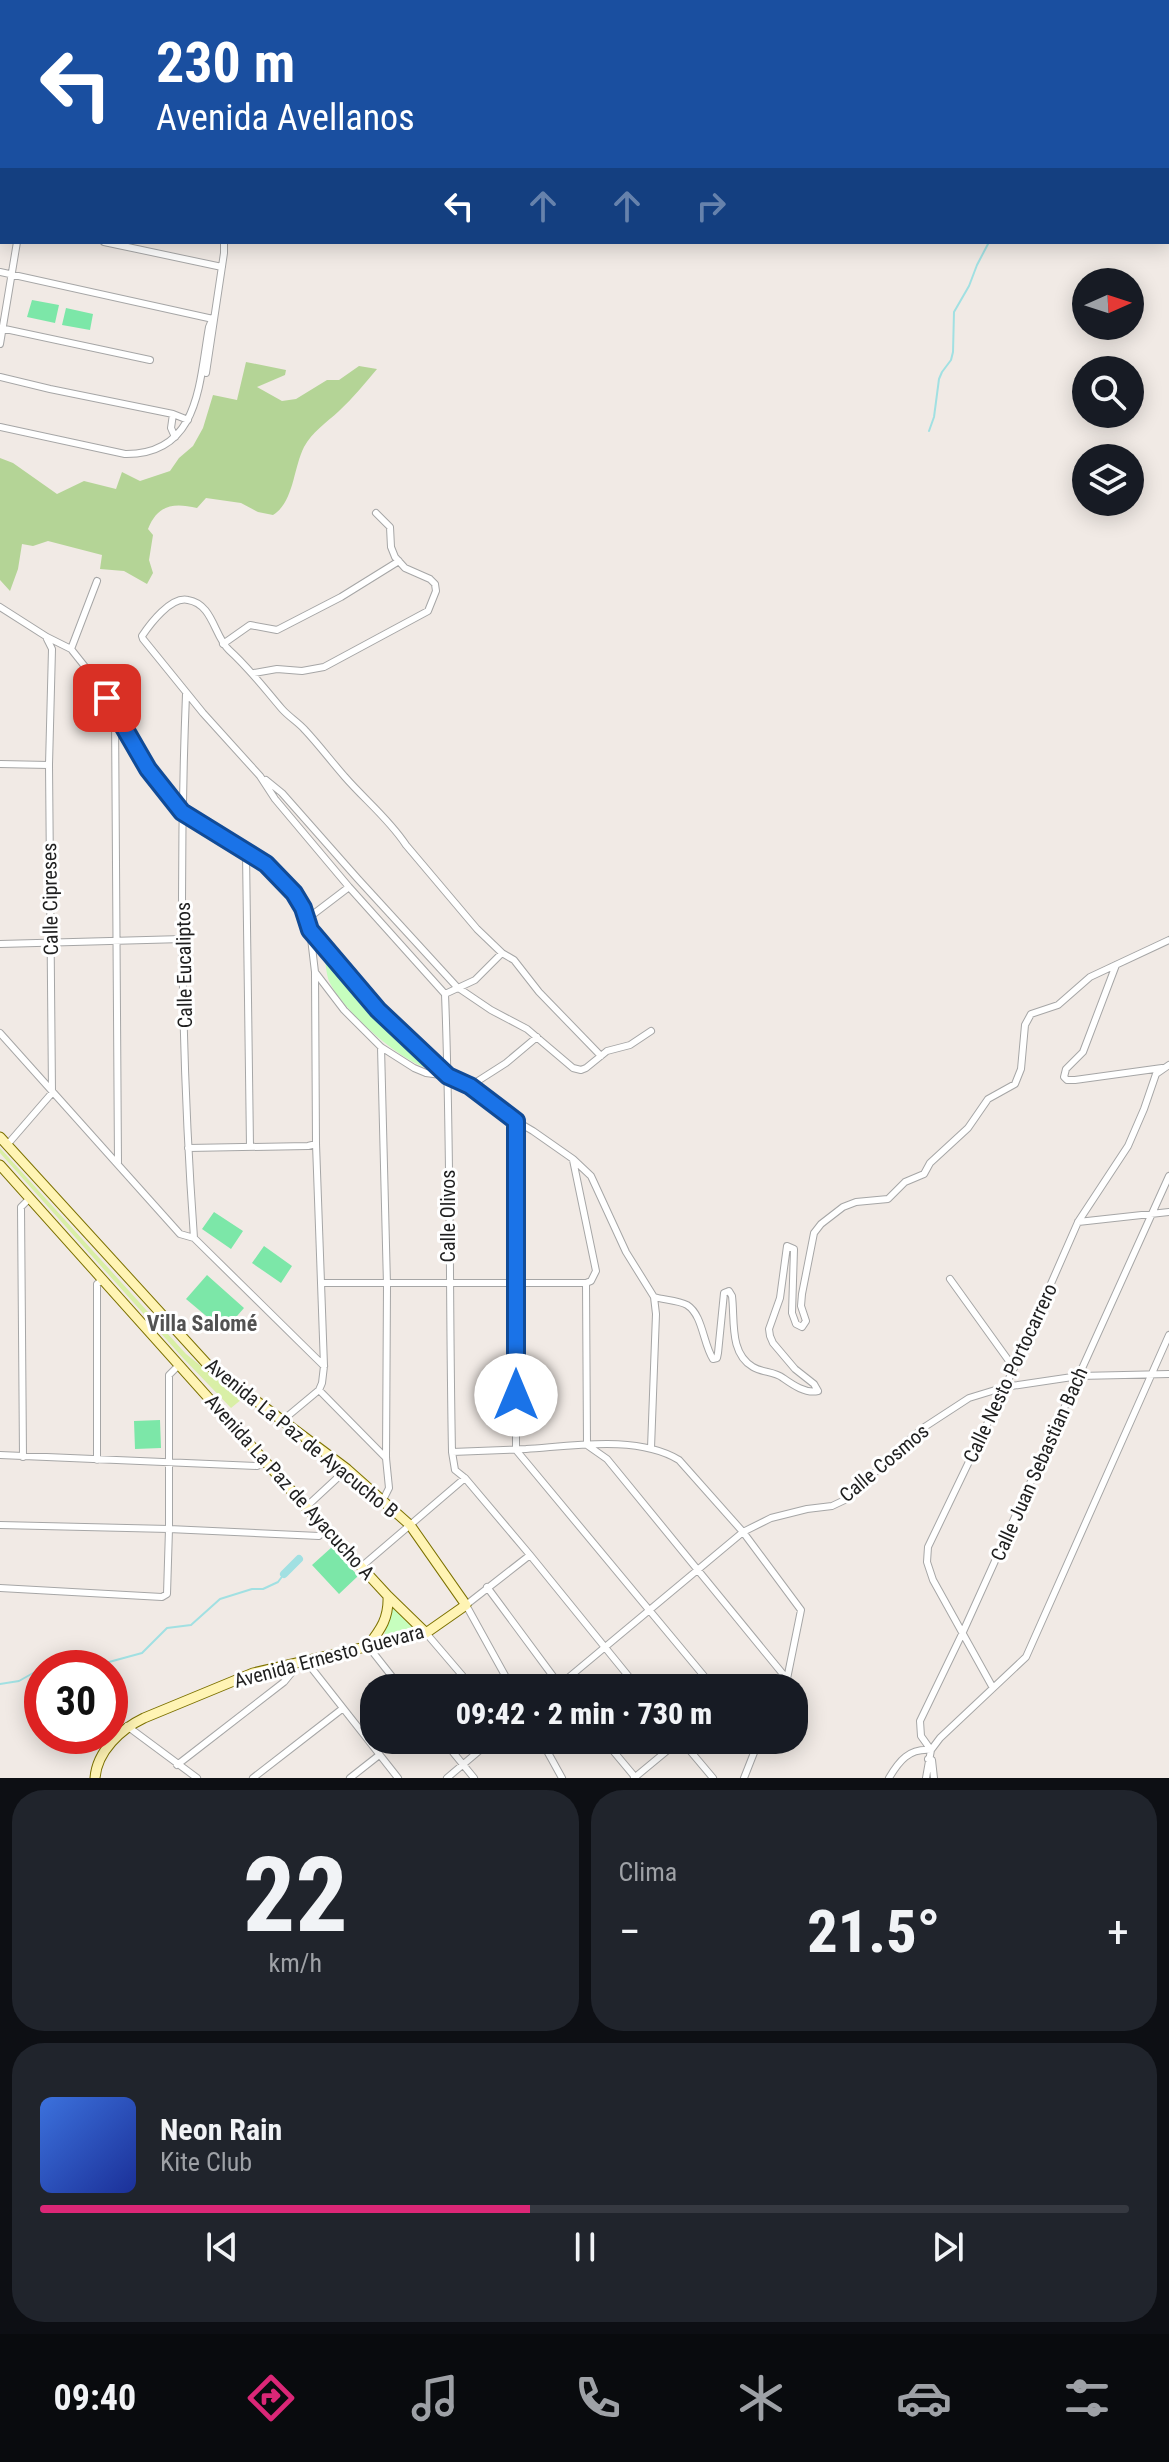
<!DOCTYPE html>
<html lang="es">
<head>
<meta charset="utf-8">
<style>
	:root { --surface:#171b24; --page:#20242c; --text:#f1f3f6; --muted:#9ea1a6; --line:#363941; --accent:#db2777 }
	body { margin:0; font-family:"Roboto Condensed",sans-serif; background:var(--page); color:var(--text); height:100vh; display:flex; flex-direction:column; font-size:30px; white-space:nowrap }
	* { box-sizing:border-box; margin:0 }
	p { font-size:26px; color:var(--muted) }
	.icon { flex:none; width:44px; height:44px; fill:none; stroke:currentColor; stroke-width:2; stroke-linecap:round; stroke-linejoin:round }
	.map { position:relative; height:1778px; overflow:hidden }
	.panel { display:flex; flex-direction:column; gap:12px; padding:12px; background:#0d0f14; flex:1 }
	.panel>* { flex:none }
	.hud { position:absolute; left:0px; top:0px; width:1170px; height:244px; box-shadow:0 4px 20px #0003; background:#1a4fa0; color:#fff; overflow:hidden }
	.needle { width:52px; rotate:87deg }
	.tools { position:absolute; left:1072px; top:268px; display:grid; gap:16px }
	.tools a { display:grid; place-items:center; width:72px; height:72px; border-radius:50%; background:var(--surface); box-shadow:0 4px 20px #0003; font-size:40px }
	.speed { position:absolute; left:24px; top:1650px; display:flex; gap:16px; font-size:40px; font-weight:700; text-align:center }
	.speed>* { display:grid; place-content:center; width:104px; height:104px; border-radius:50%; background:var(--surface); box-shadow:0 4px 20px #0003; line-height:1 }
	.speed .limit { border:12px solid #d22; background:#fff; color:#111 }
	.pin { position:absolute; display:grid; place-items:center; width:68px; height:68px; color:#fff; margin:-34px; border-radius:16px; box-shadow:0 4px 12px #0006 }
	.me { position:absolute; width:88px; margin:-44px; rotate:0deg; stroke-linejoin:round; filter:drop-shadow(0 0 6px #0008) }
	.turn { display:flex; align-items:center; gap:28px; height:168px; padding:0 24px; font-size:36px }
	.turn .icon { width:104px; height:104px; stroke-width:2.5 }
	.turn b { display:block; font-size:56px; line-height:68px }
	.lanes { display:flex; align-items:center; height:76px; padding:0 24px; background:#0003; justify-content:center; gap:40px; direction:ltr }
	.lanes .off { opacity:.35 }
	.big { font-size:60px; font-weight:800; line-height:1.1 }
	.panel .tile { flex:1; display:flex; flex-direction:column; justify-content:center; gap:12px; min-width:0; padding:0 28px; border-radius:32px; background:var(--page) }
	.panel .dial { align-items:center; gap:0 }
	.dial b { font-size:104px; line-height:1 }
	.song { display:flex; align-items:center; gap:24px }
	.cover { width:96px; height:96px; border-radius:12px; background:linear-gradient(135deg,hsl(220 70% 55%),hsl(230 70% 35%)) }
	.played { height:8px; border-radius:4px; background:linear-gradient(90deg,var(--accent) 45%,var(--line) 45%) }
	.keys { display:flex; justify-content:space-around; direction:ltr }
	.heat { display:flex; justify-content:space-between; align-items:center; font-size:44px; direction:ltr }
	.panel .tiles { flex:1; display:grid; gap:12px; grid-template-columns:1fr 1fr }
	.tile:last-child { grid-column:span 2 }
	.trip { position:absolute; left:360px; top:1674px; width:448px; height:80px; border-radius:32px; background:var(--surface); box-shadow:0 4px 20px #0003; font-weight:800; line-height:80px; text-align:center }
	.tab-bar { display:flex; height:128px; justify-content:space-around; align-items:center; background:#090b0e; color:var(--muted) }
	.tab-bar .icon { width:56px; height:56px }
	.tab-bar .on { color:var(--accent) }
	.tab-bar b { font-size:36px; color:var(--text) }
	.map>svg:first-child { display:block }
	.grass { fill:#d9efa6 }
	.forest { fill:#b4d496 }
	.park { fill:#c6febe }
	.pitch { fill:#7ce7a8 }
	.lines { fill:none; stroke-linecap:round; stroke-linejoin:round }
	.stream { stroke:#a1e0e2; stroke-width:2 }
	.canal { stroke:#a1e0e2; stroke-width:8 }
	.minor-casing { stroke:#a6a6a6; stroke-width:8 }
	.secondary-casing { stroke:#7c7100; stroke-width:11 }
	.minor { stroke:#fff; stroke-width:6 }
	.secondary { stroke:#fff4b4; stroke-width:9 }
	.route-casing { stroke:#114b97; stroke-width:20 }
	.route { stroke:#1a73e8; stroke-width:14 }
	.labels { text-anchor:middle; dominant-baseline:central; stroke-width:6; stroke-linejoin:round; paint-order:stroke }
	.street-label { font-size:20px; fill:#1f1f1f; stroke:#fff }
	.neighbourhood-label { font-size:22px; font-weight:bold; fill:#525252; stroke:#fff }
</style>
</head>
<body>
<div class="map">
<svg width="1169" height="1778" viewBox="0 0 1169 1778">
	<rect width="100%" height="100%" fill="#f1eae5"/>
	<path class="grass" d="M0 1148 186 1354 242 1399 231 1408 183 1358 0 1153Z"/>
	<path class="forest" d="M246 362 286 370 285 375 257 387 282 401 296 399 327 380H339L359 366 377 369C365 383 353 398 339 411 326 423 312 432 304 447 293 469 294 502 273 515L258 512 241 503 206 498 197 508C174 503 158 504 148 529L153 535 149 560 153 573 147 584 124 571 100 569 102 555 48 541 33 546 22 544 18 569 10 591 0 580V458L13 463 57 494 84 481 116 489 122 472 140 481 170 471 179 458 193 446 203 428 213 395 237 400Z"/>
	<path class="park" d="M324 956 378 1017 435 1070C405 1067 341 1009 329 981 326 973 326 963 324 956Z
		M394 1607 412 1627V1630L386 1637 384 1636 391 1608Z"/>
	<path class="pitch" d="M32 300 59 305 55 323 27 317Z
		M66 308 93 314 90 330 62 325Z
		M214 1212 243 1231 231 1249 202 1229Z
		M264 1246 292 1266 281 1283 252 1263Z
		M207 1275 244 1308 224 1331 186 1299Z
		M160 1420 161 1448 135 1449 134 1421Z
		M332 1547 358 1576 339 1594 312 1565Z"/>
	<g class="lines">
		<path class="stream" d="M929 431 934 417 939 379 942 372 951 360 953 352 954 312 969 286 977 265 989 242
			M87 1668 142 1653 167 1628 191 1625 220 1599 252 1589H263L278 1582 284 1574
			M0 1684 19 1681 42 1668"/>
		<path class="canal" d="M284 1574 299 1559"/>
		<defs>
			<path id="minor" d="M379 0 382 2
				M754 0 756 2
				M857 0 860 2
				M1029 0 1030 2
				M1064 0V2
				M1128 0 1132 2
				M473 2 474 0
				M533 2 534 0
				M1118 2V0
				M0 48H2
				M1168 55 1169 54
				M0 172 2 173
				M0 217 2 218
				M104 242 222 267
				M0 272 213 319
				M0 328 150 360
				M0 344 17 242
				M206 373 224 253V242
				M0 377 50 389 173 414 188 420
				M173 414 171 428 175 437
				M0 427 125 454C200 455 199 382 209 327L212 320
				M0 607 47 637 71 649 98 683 148 769 182 812 220 838 266 864 294 893 303 908 310 930 315 972 344 1010 381 1047 414 1068 426 1073 448 1076 470 1086 516 1121 533 1131 573 1159 591 1176 626 1252 654 1297C664 1300 678 1300 687 1305 703 1315 703 1344 713 1359L717 1358 718 1353 724 1293 729 1291 732 1296C735 1320 729 1353 753 1367 763 1373 774 1371 783 1378 793 1385 806 1394 818 1391L814 1384 795 1369 773 1343 770 1336 769 1329 780 1298 787 1246 794 1249 792 1313 796 1324 802 1327 806 1321 801 1306 802 1294 814 1233 821 1224 843 1207 856 1202 888 1199 905 1182 924 1174 930 1163 968 1128 988 1099 1015 1084 1021 1069 1025 1025 1031 1014 1058 1005 1090 977 1169 940
				M223 644 250 625 277 630 341 597 399 561
				M71 649 97 581
				M254 673 277 669 302 671 324 667 428 611 436 591 435 584 430 579 405 568 395 557 391 547 390 527 376 513
				M186 694C179 875 181 1057 194 1238
				M115 714 118 1163
				M0 764 49 765
				M266 780 282 793 358 879 457 987 491 1010 527 1029 573 1068 581 1070 586 1068 607 1051 630 1045 651 1031
				M246 853 250 1146
				M307 919 349 887
				M311 931 378 1010 448 1076
				M0 944 183 939
				M1116 965 1083 1052 1066 1069 1064 1077 1067 1080H1075L1162 1068
				M445 994 349 887 275 799 260 776 203 713 143 639 142 636C150 624 171 596 188 600 213 604 214 636 229 650 250 669 264 688 282 709 289 717 298 722 305 730 319 745 331 761 345 777 365 800 389 819 406 845L477 929 502 953 514 960 539 992 601 1056
				M445 994C451 1146 449 1299 452 1452L455 1470 465 1478 530 1555 638 1688
				M445 994 475 980 502 953
				M0 1033 180 1234 194 1238 324 1366
				M381 1047 387 1285 386 1458 389 1488 383 1500
				M470 1086 506 1063 537 1037
				M516 1121V1450
				M7 1145 52 1093 49 765 52 649 47 639
				M188 1148 308 1146 316 1144
				M573 1160 596 1271 591 1281 586 1283 587 1445
				M1078 1222 1169 1212
				M950 1279 1014 1368
				M321 1283H586
				M319 1390 386 1458
				M283 1420 319 1390 322 1383 324 1366 316 1144 315 973
				M587 1445 607 1459 787 1679
				M651 1448 656 1314 654 1297
				M516 1450 714 1688
				M452 1452C477 1451 502 1450 526 1449 573 1446 638 1435 679 1460L743 1532 801 1610 787 1679 783 1688
				M0 1455 257 1466 267 1462
				M23 1457 21 1207 30 1198
				M97 1460V1284L103 1279
				M306 1507 347 1469
				M0 1525 169 1529 319 1536 326 1529
				M361 1567 465 1478
				M487 1587 561 1687
				M0 1588 162 1597 167 1594 169 1529V1375L179 1365
				M426 1633 473 1688
				M368 1646 401 1688
				M306 1661 398 1778
				M512 1688 466 1605 530 1555
				M556 1688 743 1532 771 1518 807 1509 832 1506 851 1497 894 1453 923 1428 969 1398 1005 1387 1079 1376 1169 1374
				M993 1688 933 1580 927 1562 928 1547 1014 1368 1078 1222 1128 1146 1144 1109 1156 1074 1169 1065
				M127 1726 197 1778
				M443 1740 474 1778
				M541 1740 562 1778
				M604 1740 635 1777
				M681 1740 713 1778
				M931 1750 921 1736 920 1721 962 1634 1169 1176
				M928 1759 932 1760 934 1778
				M177 1765 284 1682 293 1671 292 1663
				M253 1778 342 1709
				M350 1778 378 1756
				M447 1778 492 1740
				M634 1778 680 1740
				M744 1778 759 1740
				M889 1778C899 1761 909 1748 931 1750
				M926 1778 931 1750 940 1738 1026 1657 1169 1335"/>
			<path id="secondary" d="M0 1137 207 1364 347 1469 410 1525 466 1605 426 1633 253 1673 144 1718C121 1729 97 1751 95 1778
				M0 1165 306 1507 388 1596 426 1633
				M368 1646C381 1629 389 1618 388 1596"/>
		</defs>
		<use href="#minor" class="minor-casing"/>
		<use href="#secondary" class="secondary-casing"/>
		<use href="#minor" class="minor"/>
		<use href="#secondary" class="secondary"/>
	</g>
	<g class="lines">
		<defs>
			<path id="route" d="M107 698 148 769 182 812 266 864 294 893 303 908 310 930 378 1010 448 1076 470 1086 516 1121V1395"/>
		</defs>
		<use href="#route" class="route-casing"/>
		<use href="#route" class="route"/>
	</g>
	<g class="labels">
		<g class="street-label">
			<text transform="translate(50 899) rotate(-91)">Calle Cipreses</text>
			<text transform="translate(184 965) rotate(-91)">Calle Eucaliptos</text>
			<text transform="translate(448 1216) rotate(-90)">Calle Olivos</text>
			<text transform="translate(1010 1373) rotate(-65)">Calle Nesto Portocarrero</text>
			<text transform="translate(302 1438) rotate(39)">Avenida La Paz de Ayacucho B</text>
			<text transform="translate(884 1463) rotate(-40)">Calle Cosmos</text>
			<text transform="translate(1039 1464) rotate(-66)">Calle Juan Sebastian Bach</text>
			<text transform="translate(290 1487) rotate(48)">Avenida La Paz de Ayacucho A</text>
			<text transform="translate(329 1656) rotate(-15)">Avenida Ernesto Guevara</text>
		</g>
		<g class="neighbourhood-label">
			<text x="202" y="1323">Villa Salomé</text>
		</g>
	</g>
</svg>
<div class="tools">
<a><svg class="needle" viewBox="-14 -14 28 28"><path d="M0-13l5 13h-10z" fill="#e53935"/><path d="M0 13l5-13h-10z" fill="#9ea1a6"/></svg></a>
<a><svg class="icon" aria-label="search" viewBox="0 0 24 24"><circle cx="10" cy="10" r="6"/><path d="M15 15l6 6"/></svg></a>
<a><svg class="icon" aria-label="layers" viewBox="0 0 24 24"><path d="M12 4l9 5-9 5-9-5zM3 14l9 5 9-5"/></svg></a>
</div>
<div class="speed"><div class="limit">30</div></div>
<div class="pin" style="left:107px;top:698px;background:#d93025"><svg class="icon" aria-label="arrive" viewBox="0 0 24 24"><path d="M6 21V4h12l-3 4 3 4H6"/></svg></div>
<svg class="me" style="left:516px;top:1395px" viewBox="-20 -20 40 40"><circle r="19" fill="#fff"/><path d="M0-13L10 11 0 6-10 11z" fill="#1a73e8"/></svg>
<div class="trip">09:42 · 2 min · 730 m</div>
<div class="hud">
<div class="turn"><svg class="icon" aria-label="left" viewBox="0 0 24 24"><path d="M17 20v-9H6M10 6l-5 5 5 5"/></svg><div><b>230 m</b>Avenida Avellanos</div></div>
<div class="lanes"><svg class="icon" aria-label="left" viewBox="0 0 24 24"><path d="M17 20v-9H6M10 6l-5 5 5 5"/></svg><svg class="icon off" aria-label="ahead" viewBox="0 0 24 24"><path d="M12 20V5M6 11l6-6 6 6"/></svg><svg class="icon off" aria-label="ahead" viewBox="0 0 24 24"><path d="M12 20V5M6 11l6-6 6 6"/></svg><svg class="icon off" aria-label="right" viewBox="0 0 24 24"><path d="M7 20v-9h11M14 6l5 5-5 5"/></svg></div>
</div>
</div>
<section class="panel">
<div class="tiles">
<div class="tile dial"><b>22</b><p>km/h</p></div>
<div class="tile"><p>Clima</p>
<div class="heat"><a>−</a><b class="big">21.5°</b><a>+</a></div>
</div>
<div class="tile">
<div class="song"><i class="cover"></i><div><b>Neon Rain</b><p>Kite Club</p></div></div>
<div class="played"></div>
<div class="keys"><svg class="icon" aria-label="previous" viewBox="0 0 24 24"><path d="M18 5L8 12l10 7zM5 5v14"/></svg><svg class="icon" aria-label="pause" viewBox="0 0 24 24"><path d="M8 5v14M16 5v14"/></svg><svg class="icon" aria-label="next" viewBox="0 0 24 24"><path d="M6 5l10 7-10 7zM19 5v14"/></svg></div>
</div>
</div>
</section>
<nav class="tab-bar">
<b>09:40</b>
<svg class="icon on" aria-label="directions" viewBox="0 0 24 24"><path d="M12 3l9 9-9 9-9-9zM9 14v-3h6M13 9l2 2-2 2"/></svg>
<svg class="icon" aria-label="music" viewBox="0 0 24 24"><path d="M9 18V5l10-2v13"/><circle cx="6" cy="18" r="3"/><circle cx="16" cy="16" r="3"/></svg>
<svg class="icon" aria-label="phone" viewBox="0 0 24 24"><path d="M5 4h4l2 5-3 2q2 4 5 5l2-3 5 2v4C11 20 4 13 5 4z"/></svg>
<svg class="icon" aria-label="climate" viewBox="0 0 24 24"><path d="M12 3v18M4 7l16 10M4 17L20 7"/></svg>
<svg class="icon" aria-label="car" viewBox="0 0 24 24"><path d="M5 17H2v-5l4-1 3-4h7l3 4 3 1v5h-3M9 17h6M6 11h13"/><circle cx="7" cy="17" r="2"/><circle cx="17" cy="17" r="2"/></svg>
<svg class="icon" aria-label="filters" viewBox="0 0 24 24"><path d="M4 7h16M4 17h16"/><circle cx="9" cy="7" r="2"/><circle cx="15" cy="17" r="2"/></svg>
</nav>
</body>
</html>
